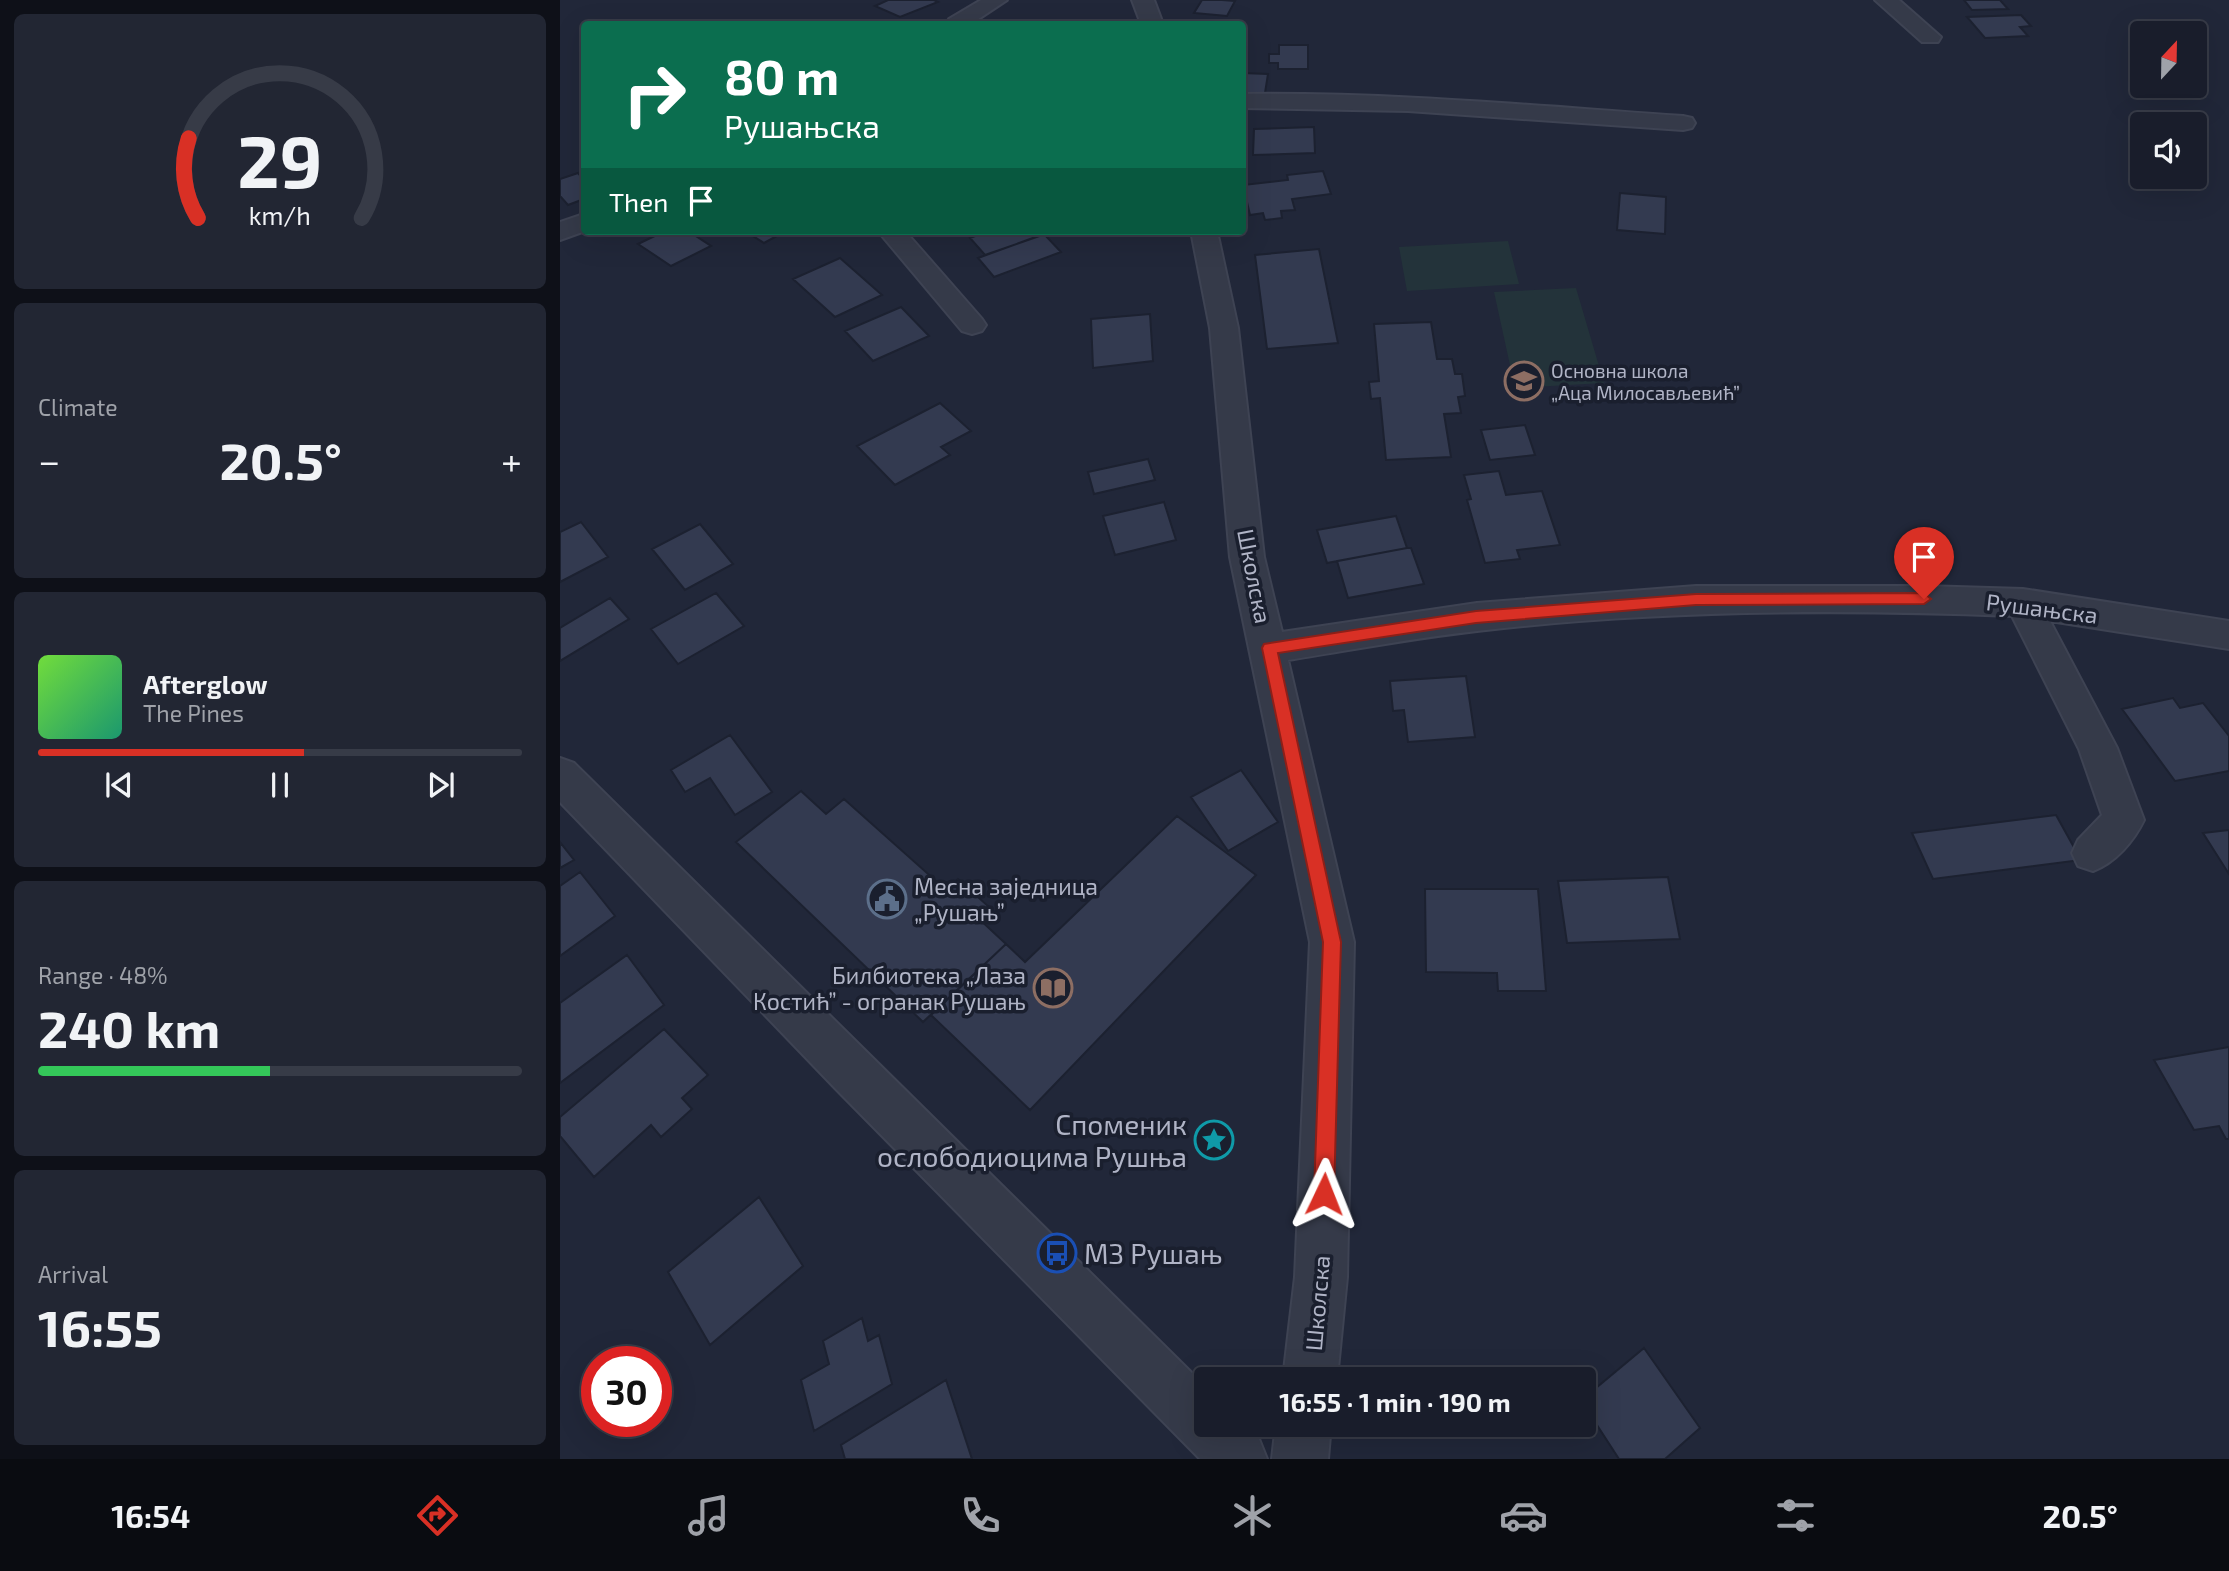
<!DOCTYPE html>
<html lang="en">
<head>
<meta charset="utf-8">
<style>
	:root { --surface:#191d2b; --page:#222633; --text:#f1f3f6; --muted:#9fa2a9; --line:#373b47; --accent:#d93025 }
	body { margin:0; font-family:"Exo 2",sans-serif; background:var(--page); color:var(--text); height:100vh; display:flex; flex-direction:column; font-size:26px; white-space:nowrap }
	* { box-sizing:border-box; margin:0 }
	p { font-size:23px; color:var(--muted) }
	.icon { flex:none; width:38px; height:38px; fill:none; stroke:currentColor; stroke-width:2; stroke-linecap:round; stroke-linejoin:round }
	.map { position:relative; flex:1; overflow:hidden }
	.drawer { display:flex; flex-direction:column; gap:14px; padding:14px; background:#0e1018; width:560px }
	.drawer>* { flex:none }
	.top-card { position:absolute; left:21px; top:21px; width:665px; height:214px; border-radius:7px; box-shadow:0 7px 28px #0002,0 0 0 2px var(--line); background:#0b6e4f; color:#fff; overflow:hidden }
	.needle { width:46px; rotate:22deg }
	.tools { position:absolute; left:1570px; top:21px; display:grid; gap:14px }
	.tools a { display:grid; place-items:center; width:77px; height:77px; border-radius:7px; background:var(--surface); box-shadow:0 7px 28px #0002,0 0 0 2px var(--line); font-size:35px }
	.speed { position:absolute; left:21px; top:1346px; display:flex; gap:14px; font-size:35px; font-weight:700; text-align:center }
	.speed>* { display:grid; place-content:center; width:91px; height:91px; border-radius:50%; background:var(--surface); box-shadow:0 7px 28px #0002,0 0 0 2px var(--line); line-height:1 }
	.speed .limit { border:10px solid #d22; background:#fff; color:#111 }
	.pin { position:absolute; display:grid; place-items:center; width:60px; height:60px; color:#fff; margin:-72px -30px; border-radius:50% 50% 50% 0; rotate:-45deg; box-shadow:0 0 7px #0007 }
	.pin .icon { rotate:45deg }
	.me { position:absolute; width:77px; margin:-38px; rotate:2deg; stroke-linejoin:round; filter:drop-shadow(0 0 5px #0008) }
	.turn { display:flex; align-items:center; gap:24px; height:147px; padding:0 28px; font-size:32px }
	.turn .icon { width:91px; height:91px; stroke-width:2.5 }
	.turn b { display:block; font-size:49px; line-height:60px }
	.then { display:flex; align-items:center; height:66px; padding:0 28px; background:#0003; gap:14px; font-size:26px }
	.big { font-size:52px; font-weight:700; line-height:1.1 }
	.drawer .tile { flex:1; display:flex; flex-direction:column; justify-content:center; gap:10px; min-width:0; padding:0 24px; border-radius:10px; background:var(--page) }
	.drawer .dial { align-items:center; gap:0 }
	.dial svg { height:182px; overflow:visible; fill:none; stroke:var(--line); stroke-width:7; stroke-linecap:round; text-anchor:middle }
	.dial text { fill:var(--text); stroke:none }
	.song { display:flex; align-items:center; gap:21px }
	.cover { width:84px; height:84px; border-radius:10px; background:linear-gradient(135deg,hsl(100 70% 55%),hsl(160 70% 35%)) }
	.played { height:7px; border-radius:4px; background:linear-gradient(90deg,var(--accent) 55%,var(--line) 55%) }
	.keys { display:flex; justify-content:space-around; direction:ltr }
	.heat { display:flex; justify-content:space-between; align-items:center; font-size:38px; direction:ltr }
	.charge { height:10px; border-radius:5px; background:linear-gradient(90deg,#34c759 48%,var(--line) 0) }
	.trip { position:absolute; left:634px; top:1367px; width:402px; height:70px; border-radius:7px; background:var(--surface); box-shadow:0 7px 28px #0002,0 0 0 2px var(--line); font-weight:700; line-height:70px; text-align:center }
	.tabs { display:flex; height:112px; justify-content:space-around; align-items:center; background:#0a0c11; color:var(--muted) }
	.tabs .icon { width:49px; height:49px }
	.tabs .current { color:var(--accent) }
	.tabs b { font-size:32px; color:var(--text) }
	main { display:flex; flex:1; min-height:0 }
	.map>svg:first-child { display:block }
	.green { fill:#23333a }
	.building { fill:#333a50; stroke:#1c2130; stroke-width:2 }
	.lines { fill:none; stroke-linecap:round; stroke-linejoin:round }
	.minor-casing { stroke:#3e4353; stroke-width:4 }
	.minor { fill:#353a49; fill-rule:evenodd }
	.route { fill:#d93025; stroke:#8d1f18; stroke-width:2 }
	.labels { text-anchor:middle; dominant-baseline:central; stroke-width:7; stroke-linejoin:round; paint-order:stroke }
	.far-poi-label { font-size:19px; fill:#b0b4c6; stroke:#1a1f2e; text-anchor:start }
	.street-label { font-size:23px; fill:#b0b4c6; stroke:#1a1f2e }
	.poi-label { font-size:23px; fill:#b0b4c6; stroke:#1a1f2e; text-anchor:start }
	.near-poi-label { font-size:28px; fill:#b0b4c6; stroke:#1a1f2e; text-anchor:end }
</style>
</head>
<body>
<main>
<section class="drawer">
<div class="tile dial"><svg viewBox="0 0 100 80">
<path d="M14 69A42 42 0 1 1 86 69"/>
<path d="M14 69A42 42 0 0 1 10 34" stroke="#d93025"/>
<text x="50" y="56" font-size="32" font-weight="700">29</text>
<text x="50" y="72" font-size="11">km/h</text>
</svg></div>
<div class="tile"><p>Climate</p>
<div class="heat"><a>−</a><b class="big">20.5°</b><a>+</a></div>
</div>
<div class="tile">
<div class="song"><i class="cover"></i><div><b>Afterglow</b><p>The Pines</p></div></div>
<div class="played"></div>
<div class="keys"><svg class="icon" aria-label="previous" viewBox="0 0 24 24"><path d="M18 5L8 12l10 7zM5 5v14"/></svg><svg class="icon" aria-label="pause" viewBox="0 0 24 24"><path d="M8 5v14M16 5v14"/></svg><svg class="icon" aria-label="next" viewBox="0 0 24 24"><path d="M6 5l10 7-10 7zM19 5v14"/></svg></div>
</div>
<div class="tile"><p>Range · 48%</p><b class="big">240 km</b><div class="charge"></div></div>
<div class="tile"><p>Arrival</p><b class="big">16:55</b></div>
</section>
<div class="map">
<svg width="1669" height="1459" viewBox="0 0 1669 1459">
	<rect width="100%" height="100%" fill="#212739"/>
	<path class="green" d="M948 241 959 284 847 291 839 247Z
		M1016 288 1044 383 955 388 934 292Z"/>
	<path class="building" d="M328 0H374L378 2 340 17 315 6Z
		M642 0H662L675 1 667 16 634 13Z
		M1404 0H1440L1448 9 1412 10Z
		M1461 15 1471 26 1460 27 1468 36 1425 38 1407 17Z
		M719 45H748V69H718V63H709V54H719Z
		M682 73 708 74 705 93H682Z
		M754 127 755 153 693 155 694 129Z
		M763 171 771 194 732 199 735 210 721 211 722 218 705 220 703 213 690 215 683 185 728 180 727 175Z
		M18 173 24 180V199L8 205 0 196V179Z
		M1060 193 1106 197 1105 234 1057 230Z
		M105 231H128L151 246 111 266 78 244Z
		M185 231H226L204 243Z
		M428 231H486L488 233 425 255 410 238Z
		M484 234 501 252 434 277 418 258Z
		M759 249 778 343 707 349 695 255Z
		M280 258 322 295 275 317 233 279Z
		M341 307 369 336 313 361 285 331Z
		M590 314 593 361 533 368 531 319Z
		M871 322 877 359H892L895 374H902L905 396 898 397 901 413 884 414 891 457 826 460 820 398 811 399 809 382 819 381 814 324Z
		M380 403 411 431 381 447 390 455 335 485 297 446Z
		M965 425 975 455 930 460 921 430Z
		M588 459 595 480 534 494 528 472Z
		M939 471 946 495 982 491 1000 545 957 550 960 559 925 563 907 500 911 499 904 475Z
		M604 502 616 540 555 555 543 516Z
		M836 516 847 548 767 563 757 530Z
		M21 522 48 557 0 582V532Z
		M140 524 173 564 125 590 92 549Z
		M847 548H851L864 584 788 598 777 561Z
		M156 593 184 626 118 664 91 629Z
		M50 598 69 619 0 661V628Z
		M906 676 915 737 848 742 844 710 833 711 830 681Z
		M1613 698 1620 708 1643 703 1669 736V771L1615 781 1562 709Z
		M170 735 212 792 175 815 150 778 125 792 111 770Z
		M681 770 718 822 668 851 631 797Z
		M241 791 266 814 284 799 386 890 398 879 429 907 418 918 446 944 363 1022 176 842Z
		M1496 815 1521 860 1373 879 1352 833Z
		M617 816 696 875 470 1110 371 1015 446 944 465 962Z
		M1669 830V874L1643 833Z
		M0 842 14 860 0 868Z
		M20 872 55 916 0 956V886Z
		M1108 877 1120 939 1007 943 998 881Z
		M865 889H978L986 991H938L937 973 866 972Z
		M67 955 104 1005 0 1083V1003Z
		M104 1029 148 1075 122 1098 132 1109 101 1137 91 1125 34 1177 0 1136V1117Z
		M1669 1047V1139H1666L1659 1126 1634 1130 1594 1060Z
		M199 1197 243 1266 150 1345 108 1272Z
		M302 1318 308 1341 319 1335 332 1384 254 1431 241 1380 269 1364 263 1341Z
		M1084 1348 1140 1428 1105 1459H1059L1024 1405V1398Z
		M386 1380 412 1459H285L281 1445Z"/>
	<g class="lines">
		<defs>
			<path id="minor" d="M421 0H447L411 24H386L389 19Z
				M572 0H594L603 24H581Z
				M1315 0H1339L1381 37 1378 42H1362Z
				M682 94C830 92 976 106 1123 116L1132 118 1135 123 1132 128 1123 130 848 111 682 108Z
				M24 214 25 231 0 240V222Z
				M318 231H345L422 319 426 325 422 331 412 334 402 331Z
				M631 231H657L678 328 704 557 722 632 917 603 1136 586H1364L1463 589 1669 621V649L1490 621 1557 748 1584 820C1574 841 1555 863 1533 871L1518 866 1512 853 1518 840 1542 815 1519 749 1452 616C1274 609 1094 610 917 631 854 638 791 650 728 660L794 942 787 1277 777 1379H723L735 1277 750 942 670 557 650 328Z
				M0 758 14 763 646 1387V1424H684L699 1439 707 1459H640L275 1088 0 802Z
				M716 1424H771L768 1459H712Z"/>
		</defs>
		<use href="#minor" class="minor-casing"/>
		<use href="#minor" class="minor"/>
	</g>
	<path class="route" d="M1364 593 1371 599 1364 604 1136 605 916 623 718 653 781 942 774 1194 771 1201 764 1204 757 1201 754 1194 763 942 702 648 704 644 916 611 1136 594Z"/>
	<defs>
		<symbol id="school-ring" viewBox="-11 -11 22 22"><circle r="9.5" fill="#1a1f2e" stroke="#8d6e63" stroke-width="1.5"/><path d="M0-5L7-2L0 1L-7-2ZM-4 1L0 2.5L4 1V4Q0 6-4 4Z" fill="#8d6e63"/></symbol>
		<symbol id="civic-ring" viewBox="-11 -11 22 22"><circle r="9.5" fill="#1a1f2e" stroke="#5c6f8a" stroke-width="1.5"/><path d="M-.6-6.5H3V-4.5H.6V-3L4-1V1h2V6H-6V1h2V-1L-.6-3ZM-1.2 2.5V6h2.4V2.5Z" fill="#5c6f8a"/></symbol>
		<symbol id="library-ring" viewBox="-11 -11 22 22"><circle r="9.5" fill="#1a1f2e" stroke="#8d6e63" stroke-width="1.5"/><path d="M-6-4Q-3-5.5-.7-3.5V5Q-3 3-6 4ZM6-4Q3-5.5 .7-3.5V5Q3 3 6 4Z" fill="#8d6e63"/></symbol>
		<symbol id="sight-ring" viewBox="-11 -11 22 22"><circle r="9.5" fill="#1a1f2e" stroke="#0f9aa8" stroke-width="1.5"/><path d="M0-6L1.8-2.2L6-1.7L2.9 1.2L3.7 5.4L0 3.3L-3.7 5.4L-2.9 1.2L-6-1.7L-1.8-2.2Z" fill="#0f9aa8"/></symbol>
		<symbol id="bus-ring" viewBox="-11 -11 22 22"><circle r="9.5" fill="#1a1f2e" stroke="#1a4fb4" stroke-width="1.5"/><path d="M-5-6H5V4H4V6H2V4H-2V6H-4V4H-5ZM-3.5-4V0h7V-4ZM-3.5 1.2v1.5H-2V1.2ZM2 1.2v1.5H3.5V1.2Z" fill="#1a4fb4"/></symbol>
	</defs>
	<g fill-rule="evenodd">
		<use href="#school-ring" x="942" y="359" width="44" height="44"/>
		<use href="#civic-ring" x="305" y="877" width="44" height="44"/>
		<use href="#library-ring" x="471" y="966" width="44" height="44"/>
		<use href="#sight-ring" x="632" y="1118" width="44" height="44"/>
		<use href="#bus-ring" x="475" y="1231" width="44" height="44"/>
	</g>
	<g class="labels">
		<g class="far-poi-label">
			<text x="991" y="370">Основна школа<tspan x="991" dy="22">„Аца Милосављевић”</tspan></text>
		</g>
		<g class="street-label">
			<text transform="translate(695 576) rotate(79)">Школска</text>
			<text transform="translate(1482 608) rotate(7)">Рушањска</text>
			<text transform="translate(757 1303) rotate(-85)">Школска</text>
		</g>
		<g class="poi-label">
			<text x="354" y="886">Месна заједница<tspan x="354" dy="26">„Рушањ”</tspan></text>
			<text x="466" y="975" text-anchor="end">Билбиотека „Лаза<tspan x="466" dy="26">Костић” - огранак Рушањ</tspan></text>
		</g>
		<g class="near-poi-label">
			<text x="627" y="1124">Споменик<tspan x="627" dy="32">ослободиоцима Рушња</tspan></text>
			<text x="524" y="1253" text-anchor="start">МЗ Рушањ</text>
		</g>
	</g>
</svg>
<div class="tools">
<a><svg class="needle" viewBox="-14 -14 28 28"><path d="M0-13l5 13h-10z" fill="#e53935"/><path d="M0 13l5-13h-10z" fill="#9fa2a9"/></svg></a>
<a><svg class="icon" aria-label="sound" viewBox="0 0 24 24"><path d="M4 9h4l5-4v14l-5-4H4zM17 9q2 3 0 6"/></svg></a>
</div>
<div class="speed"><div class="limit">30</div></div>
<div class="pin" style="left:1364px;top:599px;background:#d93025"><svg class="icon" aria-label="arrive" viewBox="0 0 24 24"><path d="M6 21V4h12l-3 4 3 4H6"/></svg></div>
<svg class="me" style="left:764px;top:1194px" viewBox="-20 -20 40 40"><path d="M0-17L14 15 0 8-14 15z" fill="#d93025" stroke="#fff" stroke-width="4"/></svg>
<div class="trip">16:55 · 1 min · 190 m</div>
<div class="top-card">
<div class="turn"><svg class="icon" aria-label="right" viewBox="0 0 24 24"><path d="M7 20v-9h11M14 6l5 5-5 5"/></svg><div><b>80 m</b>Рушањска</div></div>
<div class="then">Then<svg class="icon" aria-label="arrive" viewBox="0 0 24 24"><path d="M6 21V4h12l-3 4 3 4H6"/></svg></div>
</div>
</div>
</main>
<nav class="tabs">
<b>16:54</b>
<svg class="icon current" aria-label="directions" viewBox="0 0 24 24"><path d="M12 3l9 9-9 9-9-9zM9 14v-3h6M13 9l2 2-2 2"/></svg>
<svg class="icon" aria-label="music" viewBox="0 0 24 24"><path d="M9 18V5l10-2v13"/><circle cx="6" cy="18" r="3"/><circle cx="16" cy="16" r="3"/></svg>
<svg class="icon" aria-label="phone" viewBox="0 0 24 24"><path d="M5 4h4l2 5-3 2q2 4 5 5l2-3 5 2v4C11 20 4 13 5 4z"/></svg>
<svg class="icon" aria-label="climate" viewBox="0 0 24 24"><path d="M12 3v18M4 7l16 10M4 17L20 7"/></svg>
<svg class="icon" aria-label="car" viewBox="0 0 24 24"><path d="M5 17H2v-5l4-1 3-4h7l3 4 3 1v5h-3M9 17h6M6 11h13"/><circle cx="7" cy="17" r="2"/><circle cx="17" cy="17" r="2"/></svg>
<svg class="icon" aria-label="filters" viewBox="0 0 24 24"><path d="M4 7h16M4 17h16"/><circle cx="9" cy="7" r="2"/><circle cx="15" cy="17" r="2"/></svg>
<b>20.5°</b>
</nav>
</body>
</html>
